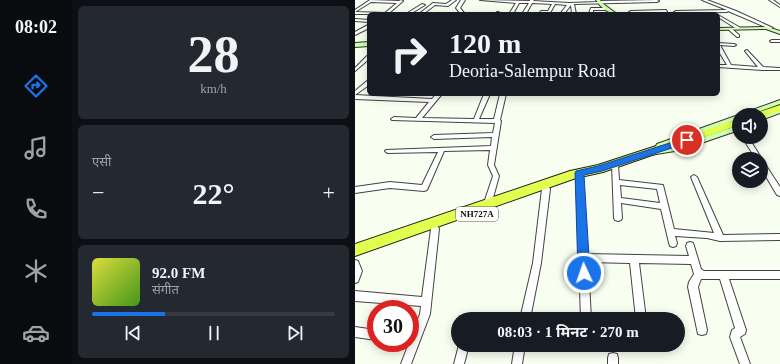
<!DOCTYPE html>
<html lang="hi">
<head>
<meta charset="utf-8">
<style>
	:root { --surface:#171b24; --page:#242831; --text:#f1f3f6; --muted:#9ea1a6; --line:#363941; --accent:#1a73e8 }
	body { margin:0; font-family:"Times New Roman","Noto Sans Devanagari",serif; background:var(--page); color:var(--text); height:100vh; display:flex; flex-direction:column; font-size:15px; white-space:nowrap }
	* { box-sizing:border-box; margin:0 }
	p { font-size:13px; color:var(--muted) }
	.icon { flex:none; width:22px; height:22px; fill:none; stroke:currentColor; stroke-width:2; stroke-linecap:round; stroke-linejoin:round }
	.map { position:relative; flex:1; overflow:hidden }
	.drawer { display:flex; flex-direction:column; gap:6px; padding:6px; background:#0d0f14; width:283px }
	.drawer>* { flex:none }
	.top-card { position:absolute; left:12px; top:12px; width:353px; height:84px; border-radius:6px; box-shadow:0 2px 10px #0003; background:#171b24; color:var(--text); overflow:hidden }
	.fabs { position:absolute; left:377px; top:108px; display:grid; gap:8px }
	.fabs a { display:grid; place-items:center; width:36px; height:36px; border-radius:50%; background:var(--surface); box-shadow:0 2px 10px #0003; font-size:20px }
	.speed { position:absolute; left:12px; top:300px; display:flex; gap:8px; font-size:20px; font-weight:700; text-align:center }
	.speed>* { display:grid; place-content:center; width:52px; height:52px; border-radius:50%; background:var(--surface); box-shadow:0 2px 10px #0003; line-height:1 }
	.speed .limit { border:6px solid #d22; background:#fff; color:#111 }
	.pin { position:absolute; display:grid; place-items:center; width:34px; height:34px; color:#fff; margin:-17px; border:2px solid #fff; border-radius:50%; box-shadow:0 1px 4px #0007 }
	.me { position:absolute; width:44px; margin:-22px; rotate:357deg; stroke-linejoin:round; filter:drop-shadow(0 0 3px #0008) }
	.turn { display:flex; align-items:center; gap:14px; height:84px; padding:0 16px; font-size:18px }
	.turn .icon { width:52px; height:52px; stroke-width:2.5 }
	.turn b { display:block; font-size:28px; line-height:34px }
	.big { font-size:30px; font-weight:700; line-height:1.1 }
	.drawer .card { flex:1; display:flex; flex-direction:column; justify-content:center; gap:6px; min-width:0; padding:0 14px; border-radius:6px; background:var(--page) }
	.drawer .dial { align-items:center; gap:0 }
	.dial b { font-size:52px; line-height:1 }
	.song { display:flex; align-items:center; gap:12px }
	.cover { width:48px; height:48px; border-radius:6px; background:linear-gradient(135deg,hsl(60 70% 55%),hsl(100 70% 35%)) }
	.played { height:4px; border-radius:2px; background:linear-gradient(90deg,var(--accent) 30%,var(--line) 30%) }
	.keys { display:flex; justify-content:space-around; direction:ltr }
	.heat { display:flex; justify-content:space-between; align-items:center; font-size:22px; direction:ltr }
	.trip { position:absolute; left:96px; top:312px; width:234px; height:40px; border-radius:20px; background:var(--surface); box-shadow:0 2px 10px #0003; font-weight:700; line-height:40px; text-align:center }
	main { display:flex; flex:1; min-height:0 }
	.dock { display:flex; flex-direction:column; width:72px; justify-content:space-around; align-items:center; background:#090b0e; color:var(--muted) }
	.dock .icon { width:28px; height:28px }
	.dock .active { color:var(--accent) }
	.dock b { font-size:18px; color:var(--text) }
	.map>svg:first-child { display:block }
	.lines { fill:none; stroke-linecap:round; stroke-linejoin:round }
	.street-casing { stroke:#424242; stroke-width:2 }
	.secondary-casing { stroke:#313131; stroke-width:2 }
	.highway-casing { stroke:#202020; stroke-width:2 }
	.street { fill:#fff; fill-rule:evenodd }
	.secondary { fill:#ceffac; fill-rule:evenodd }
	.highway { fill:#e2ff4f; fill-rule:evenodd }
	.route { fill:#1a73e8; stroke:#114b97 }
	.labels { text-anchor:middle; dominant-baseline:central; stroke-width:4; stroke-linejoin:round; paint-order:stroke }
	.shield { fill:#fff; stroke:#575757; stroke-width:1 }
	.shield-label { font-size:9px; font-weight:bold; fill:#0f0f0f }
</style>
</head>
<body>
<main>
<nav class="dock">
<b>08:02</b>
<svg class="icon active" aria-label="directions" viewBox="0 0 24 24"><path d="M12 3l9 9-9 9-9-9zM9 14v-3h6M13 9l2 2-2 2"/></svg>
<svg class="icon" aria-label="music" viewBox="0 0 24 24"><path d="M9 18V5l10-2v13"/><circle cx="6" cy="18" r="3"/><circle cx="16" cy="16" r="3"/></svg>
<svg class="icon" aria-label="phone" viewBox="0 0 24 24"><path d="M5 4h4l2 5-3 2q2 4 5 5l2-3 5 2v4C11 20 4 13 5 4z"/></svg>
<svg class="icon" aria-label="climate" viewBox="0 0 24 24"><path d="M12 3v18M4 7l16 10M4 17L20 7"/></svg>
<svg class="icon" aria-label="car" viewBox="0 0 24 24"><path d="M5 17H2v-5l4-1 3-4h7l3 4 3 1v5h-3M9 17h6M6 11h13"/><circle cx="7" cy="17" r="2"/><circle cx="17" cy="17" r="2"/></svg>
</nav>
<section class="drawer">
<div class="card dial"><b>28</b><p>km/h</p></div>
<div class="card"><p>एसी</p>
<div class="heat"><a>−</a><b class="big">22°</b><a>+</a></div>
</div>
<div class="card">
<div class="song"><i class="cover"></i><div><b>92.0 FM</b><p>संगीत</p></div></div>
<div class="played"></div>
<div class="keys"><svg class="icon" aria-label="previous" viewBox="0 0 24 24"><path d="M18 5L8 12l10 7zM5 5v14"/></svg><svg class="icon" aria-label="pause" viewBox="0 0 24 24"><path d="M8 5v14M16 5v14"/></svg><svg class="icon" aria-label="next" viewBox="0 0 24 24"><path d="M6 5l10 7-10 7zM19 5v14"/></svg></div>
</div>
</section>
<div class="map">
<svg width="425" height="364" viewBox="0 0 425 364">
	<rect width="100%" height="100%" fill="#f8fff1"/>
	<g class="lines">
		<defs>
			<path id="street" d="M15 0 44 1 46 0 48 1 33 14H0V10ZM16 2 42 3 30 13 0 12Z
				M97 0H101L93 6 80 5 68 14H64L78 3 91 4Z
				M106 0H110L105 8 110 14H106L101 8Z
				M125 0 175 1V0H179L178 1 214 3 242 2 244 1 302 0 304 1 302 2 220 4H219L221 14H217L216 5 209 14H205L212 5 200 4 195 13 184 14 186 11H193L197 4 177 3 171 14H167L174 3H164L158 14H154L161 3Z
				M347 0H352L381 11 418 28 415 29 373 11 372 12 323 13 324 14H320L319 12 321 11 372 10Z
				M414 0H418L425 5V7Z
				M67 4 70 5 55 14H51Z
				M236 8H252L254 9 252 10H238V13L236 14 234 13Z
				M311 10 312 12 276 13 274 12 276 11Z
				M142 12H143L145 13 140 14Z
				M363 15 384 27 385 28 382 29 363 17Z
				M0 19 14 20V22L0 21Z
				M13 25H14V28L0 35V32Z
				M374 28H376L384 35V37H382L374 30Z
				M417 40H425V42H416L415 41Z
				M363 43 379 44 381 45 379 46 365 45 376 65 403 67 390 51 392 50 408 67 425 68V70H407L363 67V65H372L363 50Z
				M12 56H14V59L0 71V68Z
				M12 81H14V85L0 95 77 99 81 94H87L67 118 119 119 129 94H135L124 119H139L145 94H151L145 120 146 121 139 165 144 176 136 205H130L129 203 138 176 133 165 135 150 89 151 72 190 69 191 35 188 0 193V187L35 182 67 185 83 152 33 153 31 152 30 151 31 150 136 146 137 137 79 139 76 137 79 135 138 133 140 123 37 120 36 119 39 117 61 118 74 102 0 99V91Z
				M387 137H393L407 159 406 161V159H401Z
				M406 161H408L425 187V196L422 195 406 168Z
				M258 162H260L263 164 264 180 308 185 319 229 359 233 336 177 339 175 342 177 368 235 425 234V240L365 241 352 238 320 236 322 243 321 246 318 247 315 246 314 243 306 209 266 203 267 218 266 220 263 221 260 220 259 218 257 164ZM265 185 302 189 305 203 266 198Z
				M222 171H226L227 173 232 254 334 256 331 246 332 243 335 242 338 243 339 246 346 269 349 271H425V279H374L391 330 390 334 385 337 395 364H385L375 337 377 330 380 328 365 279H346L343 287 352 330 351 334 347 335 343 334 333 287 334 282 339 274 336 264 284 263 291 319H281L275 263 233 262 236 319H226L221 173Z
				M191 186 194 187 195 189 186 263 175 319H165L178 263 187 189 188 187Z
				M80 226 83 227 84 229 75 314 56 364H46L54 343H55V340L65 314 66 306 0 301V291L67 297 76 229 77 227Z
				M0 260 3 261 7 271 3 282 0 283Z
				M0 327 21 330V340L0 337Z
				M104 345H114L109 364H99Z
				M160 345H170L167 364H157Z
				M258 353 262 354 263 358V364H253V358L254 354Z"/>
			<path id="secondary" d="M241 0H245L247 3 262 14C254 14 245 7 241 0Z
				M412 27 425 31V34L411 29 363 30V28Z
				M14 42V46L0 47V43Z
				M425 100V104L395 115H384V119L309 147 322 146 384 125V130L326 150 295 155 291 152 292 150 303 148 301 146 302 144Z
				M425 109V113L406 120V116Z"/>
			<path id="highway" d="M425 105V111L406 117V115H399L401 113Z
				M384 119V125L248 172 221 178 0 256V244L215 171 243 165Z"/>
		</defs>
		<use href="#street" class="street-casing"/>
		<use href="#secondary" class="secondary-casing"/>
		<use href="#highway" class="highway-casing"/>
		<use href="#street" class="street"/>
		<use href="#secondary" class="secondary"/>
		<use href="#highway" class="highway"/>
	</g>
	<path class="route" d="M330 138H332L336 140 335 142 247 171 229 175 235 273 233 277 229 279 225 277 223 273 220 173 221 171 243 166Z"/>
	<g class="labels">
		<rect class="shield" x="101" y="207" width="42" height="14" rx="3"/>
		<g class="shield-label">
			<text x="122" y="214">NH727A</text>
		</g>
	</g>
</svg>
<div class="fabs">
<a><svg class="icon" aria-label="sound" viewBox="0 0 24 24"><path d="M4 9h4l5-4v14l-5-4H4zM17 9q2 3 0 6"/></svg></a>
<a><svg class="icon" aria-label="layers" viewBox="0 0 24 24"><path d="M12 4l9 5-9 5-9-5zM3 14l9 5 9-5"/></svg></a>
</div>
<div class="speed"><div class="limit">30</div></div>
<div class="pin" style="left:332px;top:140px;background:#d93025"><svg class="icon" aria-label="arrive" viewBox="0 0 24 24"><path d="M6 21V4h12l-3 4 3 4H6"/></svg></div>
<svg class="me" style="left:229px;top:273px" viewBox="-20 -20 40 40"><circle r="17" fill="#1a73e8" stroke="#fff" stroke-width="3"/><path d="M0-11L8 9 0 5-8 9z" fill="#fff"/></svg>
<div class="trip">08:03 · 1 मिनट · 270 m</div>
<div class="top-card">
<div class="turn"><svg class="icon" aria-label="right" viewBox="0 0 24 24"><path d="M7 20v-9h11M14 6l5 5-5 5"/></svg><div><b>120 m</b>Deoria-Salempur Road</div></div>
</div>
</div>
</main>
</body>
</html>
